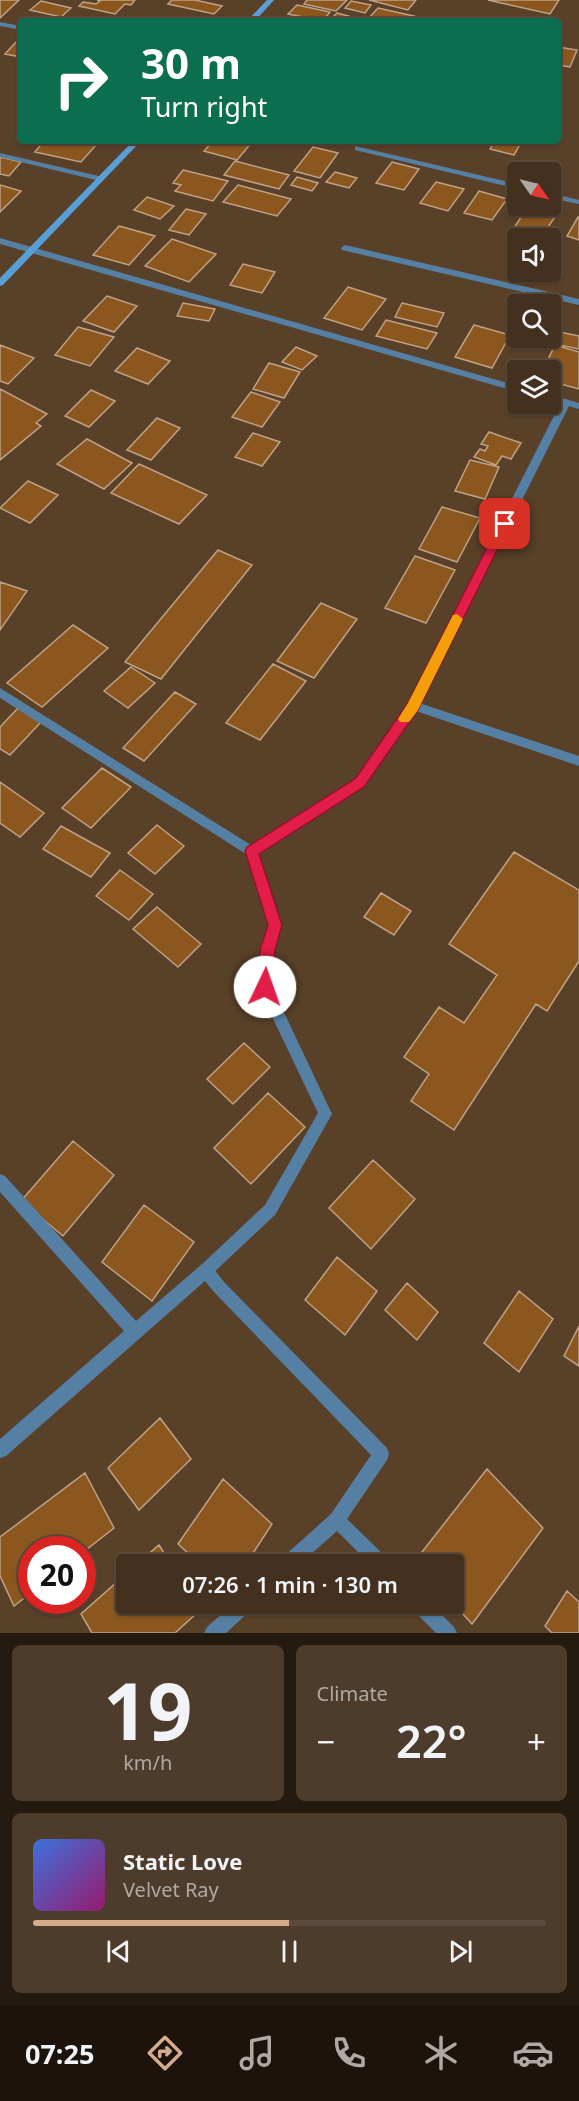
<!DOCTYPE html>
<html lang="en">
<head>
<meta charset="utf-8">
<style>
	:root { --surface:#43301e; --page:#4d3c2b; --text:#f1f3f6; --muted:#afa9a4; --line:#5b4b3c; --accent:#d6ab8b }
	body { margin:0; font-family:"Noto Sans",sans-serif; background:var(--page); color:var(--text); height:100vh; display:flex; flex-direction:column; font-size:22px; white-space:nowrap }
	* { box-sizing:border-box; margin:0 }
	p { font-size:20px; color:var(--muted) }
	.icon { flex:none; width:33px; height:33px; fill:none; stroke:currentColor; stroke-width:2; stroke-linecap:round; stroke-linejoin:round }
	.map { position:relative; height:1633px; overflow:hidden }
	.drawer { display:flex; flex-direction:column; gap:12px; padding:12px; background:#251a10; flex:1 }
	.drawer>* { flex:none }
	.hud { position:absolute; left:18px; top:18px; width:543px; height:126px; border-radius:6px; box-shadow:0 2px 4px #0004,0 0 0 2px var(--line); background:#0b6e4f; color:#fff; overflow:hidden }
	.needle { width:39px; rotate:124deg }
	.controls { position:absolute; left:507px; top:162px; display:grid; gap:12px }
	.controls a { display:grid; place-items:center; width:54px; height:54px; border-radius:6px; background:var(--surface); box-shadow:0 2px 4px #0004,0 0 0 2px var(--line); font-size:30px }
	.speed { position:absolute; left:18px; top:1536px; display:flex; gap:12px; font-size:30px; font-weight:700; text-align:center }
	.speed>* { display:grid; place-content:center; width:78px; height:78px; border-radius:50%; background:var(--surface); box-shadow:0 2px 4px #0004,0 0 0 2px var(--line); line-height:1 }
	.speed .limit { border:9px solid #d22; background:#fff; color:#111 }
	.pin { position:absolute; display:grid; place-items:center; width:51px; height:51px; color:#fff; margin:-26px; border-radius:12px; box-shadow:0 3px 9px #0006 }
	.me { position:absolute; width:66px; margin:-33px; rotate:3deg; stroke-linejoin:round; filter:drop-shadow(0 0 4px #0008) }
	.turn { display:flex; align-items:center; gap:21px; height:126px; padding:0 24px; font-size:27px }
	.turn .icon { width:78px; height:78px; stroke-width:2.5 }
	.turn b { display:block; font-size:42px; line-height:51px }
	.big { font-size:45px; font-weight:600; line-height:1.1 }
	.drawer .card { flex:1; display:flex; flex-direction:column; justify-content:center; gap:9px; min-width:0; padding:0 21px; border-radius:9px; background:var(--page) }
	.drawer .dial { align-items:center; gap:0 }
	.dial b { font-size:78px; line-height:1 }
	.song { display:flex; align-items:center; gap:18px }
	.cover { width:72px; height:72px; border-radius:9px; background:linear-gradient(135deg,hsl(220 70% 55%),hsl(320 70% 35%)) }
	.played { height:6px; border-radius:3px; background:linear-gradient(90deg,var(--accent) 50%,var(--line) 50%) }
	.keys { display:flex; justify-content:space-around; direction:ltr }
	.heat { display:flex; justify-content:space-between; align-items:center; font-size:33px; direction:ltr }
	.drawer .tiles { flex:1; display:grid; gap:12px; grid-template-columns:1fr 1fr }
	.card:last-child { grid-column:span 2 }
	.trip { position:absolute; left:116px; top:1554px; width:348px; height:60px; border-radius:6px; background:var(--surface); box-shadow:0 2px 4px #0004,0 0 0 2px var(--line); font-weight:600; line-height:60px; text-align:center }
	.menu { display:flex; height:96px; justify-content:space-around; align-items:center; background:#1b130c; color:var(--muted) }
	.menu .icon { width:42px; height:42px }
	.menu .selected { color:var(--accent) }
	.menu b { font-size:27px; color:var(--text) }
	.map>svg:first-child { display:block }
	.building { fill:#8b571f; stroke:#bfa186; stroke-width:1.5 }
	.lines { fill:none; stroke-linecap:round; stroke-linejoin:round }
	.service { fill:#5580a4; fill-rule:evenodd }
	.minor { fill:#5580a4; fill-rule:evenodd }
	.tertiary { fill:#5580a4; fill-rule:evenodd }
	.secondary { fill:#589fd8; fill-rule:evenodd }
	.route { fill:#e11d48; stroke:#92132f; stroke-width:1.5 }
	.slow { fill:#f59e0b }
</style>
</head>
<body>
<div class="map">
<svg width="579" height="1633" viewBox="0 0 579 1633">
	<rect width="100%" height="100%" fill="#594028"/>
	<path class="building" d="M0 0H19L0 18Z
		M97 0H135L131 5 125 4 115 14 79 6 83 2 96 4 100 1Z
		M172 0H195L222 6 214 14 168 4Z
		M307 0H347L336 11 304 4Z
		M369 0H416L408 10Z
		M488 0H559L550 14Z
		M41 1 71 8 61 17 30 10Z
		M351 1 371 5 365 13 345 8Z
		M297 5 330 12 323 21 288 14Z
		M378 8 418 17 415 21 368 19Z
		M337 13 363 20 329 21Z
		M17 41 21 42V57L5 54Z
		M558 47 577 50 570 67 558 65Z
		M44 141H85L97 144 81 162 35 152Z
		M213 141H253L237 160 204 151Z
		M495 141H522L514 155 490 149Z
		M313 147 338 153 320 178 294 171Z
		M0 157 21 162 9 176 0 174Z
		M235 161 289 175 279 189 224 175Z
		M392 162 419 169 404 190 376 183Z
		M183 170 228 181 213 201 175 191 181 185 173 183Z
		M335 172 357 178 349 188 326 182Z
		M297 177 318 183 312 191 291 185Z
		M436 182 464 189 448 211 420 203Z
		M0 185 21 191 0 212Z
		M238 185 291 199 277 216 223 202Z
		M479 191 507 199 492 220 464 213Z
		M147 197 174 206 160 219 134 210Z
		M528 206 557 214 542 236 514 228Z
		M186 209 206 214 189 235 169 230Z
		M578 217H579V240L567 236Z
		M119 226 155 236 129 265 93 255Z
		M172 239 216 254 189 282 145 266Z
		M243 264 275 272 262 293 230 285Z
		M348 287 386 299 362 330 324 318Z
		M107 296 137 306 114 332 83 321Z
		M183 303 215 309 209 321 177 316Z
		M402 303 444 313 437 327 395 317Z
		M386 320 437 333 427 349 376 336Z
		M474 325 510 335 492 368 455 357Z
		M78 327 114 337 90 366 55 355Z
		M550 330 579 336V349L527 338H550Z
		M0 345 34 358 8 384 0 381Z
		M555 345 579 352V389L550 381V370H543Z
		M296 347 317 356 302 370 282 362Z
		M137 348 170 361 148 384 115 371Z
		M269 363 300 372 284 398 253 389Z
		M0 389 47 414 36 423 41 426 0 460Z
		M91 390 115 401 89 427 65 416Z
		M251 392 280 402 262 427 232 417Z
		M157 418 180 428 151 460 127 450Z
		M489 432 521 443 511 459 502 456 496 465 474 457 480 449 485 451 488 446 481 444Z
		M253 433 280 442 262 466 235 457Z
		M87 439 132 463 104 489 57 464Z
		M470 460 499 467 485 499 455 491Z
		M139 464 207 495 179 524 111 493Z
		M28 481 58 495 30 523 0 508Z
		M442 507 480 518 457 562 419 549Z
		M218 550 252 565 161 679 125 662Z
		M415 556 455 570 426 623 385 608Z
		M0 582 27 591 0 630Z
		M321 603 357 619 314 678 277 661Z
		M73 625 108 648 42 707 7 683Z
		M273 664 306 681 260 740 226 723Z
		M131 667 155 683 128 708 104 691Z
		M175 692 196 704 144 761 123 748Z
		M18 708 42 721 10 755 0 749V727Z
		M102 768 131 787 91 828 62 808Z
		M0 782 44 813 20 837 0 823Z
		M157 825 184 846 155 874 128 853Z
		M61 826 110 853 91 877 43 849Z
		M514 852 579 890V961L547 1011 536 1004 454 1130 411 1101 429 1074 404 1057 439 1007 464 1023 497 975 449 944Z
		M120 870 153 894 129 920 96 896Z
		M381 893 411 911 394 935 364 917Z
		M157 907 201 944 178 967 133 929Z
		M244 1043 270 1067 233 1104 207 1079Z
		M268 1093 305 1127 251 1184 214 1148Z
		M73 1141 114 1175 63 1236 21 1201Z
		M373 1160 415 1199 371 1249 329 1208Z
		M144 1205 194 1242 152 1301 102 1262Z
		M337 1257 377 1291 345 1335 305 1300Z
		M407 1283 438 1312 417 1340 385 1310Z
		M519 1291 553 1319 519 1372 484 1343Z
		M579 1326V1366L564 1356Z
		M160 1418 191 1459 139 1510 108 1468Z
		M487 1469 543 1528 472 1624 453 1603V1564H418L415 1561Z
		M85 1473 114 1528 82 1553V1550H32V1592L14 1606 0 1576V1537Z
		M223 1479 272 1524 246 1564H200L178 1544Z
		M159 1545 171 1564H137Z
		M126 1574V1604H195L199 1611 175 1633H92L81 1614Z
		M567 1591 579 1602V1633H552L545 1626Z"/>
	<g class="lines">
		<path class="service" d="M0 153 103 177 104 179 100 181 0 157Z
			M0 688 251 845 356 779 409 703 413 701 579 756V766L416 711 364 787 258 853 281 925 273 950 272 987 332 1114 275 1215 211 1275 206 1277 201 1275 199 1270 201 1265 265 1205 318 1113 258 987 261 950 269 925 246 854 0 698Z"/>
		<path class="minor" d="M0 22 21 26V30L0 26Z
			M355 146 518 184V189L355 150Z
			M550 193 579 200V204L550 198Z
			M345 245 579 299V305L342 250 341 248Z
			M566 399 571 402 419 706 413 711 409 709 407 706 561 402Z
			M0 1174 5 1176 136 1321 201 1265 206 1263 211 1265 224 1282 387 1448 389 1454 387 1460 347 1519 387 1558 389 1564H370L337 1531 300 1564H280L282 1558 331 1514 371 1455 214 1292 205 1281 6 1456 0 1458V1439L124 1331 0 1192Z
			M233 1604H253L251 1610 226 1633H204L207 1627Z
			M411 1604H431L454 1627 457 1633H436L413 1610Z"/>
		<path class="tertiary" d="M0 238 518 386V392L0 244Z
			M550 395 579 403V409L550 401Z"/>
		<path class="secondary" d="M267 0H274L255 21H247Z
			M133 141H141L3 285 0 286V278Z"/>
	</g>
	<path class="route" d="M505 520 510 524 418 710 364 787 259 854 282 925 275 950 272 987 270 992 265 994 260 992 258 987 260 950 268 925 245 851 247 847 355 779 408 703 499 524Z"/>
	<path class="slow" d="M457 614 463 619 418 710 409 722H400L398 719 408 703 453 615Z"/>
</svg>
<div class="controls">
<a><svg class="needle" viewBox="-14 -14 28 28"><path d="M0-13l5 13h-10z" fill="#e53935"/><path d="M0 13l5-13h-10z" fill="#afa9a4"/></svg></a>
<a><svg class="icon" aria-label="sound" viewBox="0 0 24 24"><path d="M4 9h4l5-4v14l-5-4H4zM17 9q2 3 0 6"/></svg></a>
<a><svg class="icon" aria-label="search" viewBox="0 0 24 24"><circle cx="10" cy="10" r="6"/><path d="M15 15l6 6"/></svg></a>
<a><svg class="icon" aria-label="layers" viewBox="0 0 24 24"><path d="M12 4l9 5-9 5-9-5zM3 14l9 5 9-5"/></svg></a>
</div>
<div class="speed"><div class="limit">20</div></div>
<div class="pin" style="left:505px;top:524px;background:#d93025"><svg class="icon" aria-label="arrive" viewBox="0 0 24 24"><path d="M6 21V4h12l-3 4 3 4H6"/></svg></div>
<svg class="me" style="left:265px;top:987px" viewBox="-20 -20 40 40"><circle r="19" fill="#fff"/><path d="M0-13L10 11 0 6-10 11z" fill="#e11d48"/></svg>
<div class="trip">07:26 · 1 min · 130 m</div>
<div class="hud">
<div class="turn"><svg class="icon" aria-label="right" viewBox="0 0 24 24"><path d="M7 20v-9h11M14 6l5 5-5 5"/></svg><div><b>30 m</b>Turn right</div></div>
</div>
</div>
<section class="drawer">
<div class="tiles">
<div class="card dial"><b>19</b><p>km/h</p></div>
<div class="card"><p>Climate</p>
<div class="heat"><a>−</a><b class="big">22°</b><a>+</a></div>
</div>
<div class="card">
<div class="song"><i class="cover"></i><div><b>Static Love</b><p>Velvet Ray</p></div></div>
<div class="played"></div>
<div class="keys"><svg class="icon" aria-label="previous" viewBox="0 0 24 24"><path d="M18 5L8 12l10 7zM5 5v14"/></svg><svg class="icon" aria-label="pause" viewBox="0 0 24 24"><path d="M8 5v14M16 5v14"/></svg><svg class="icon" aria-label="next" viewBox="0 0 24 24"><path d="M6 5l10 7-10 7zM19 5v14"/></svg></div>
</div>
</div>
</section>
<nav class="menu">
<b>07:25</b>
<svg class="icon selected" aria-label="directions" viewBox="0 0 24 24"><path d="M12 3l9 9-9 9-9-9zM9 14v-3h6M13 9l2 2-2 2"/></svg>
<svg class="icon" aria-label="music" viewBox="0 0 24 24"><path d="M9 18V5l10-2v13"/><circle cx="6" cy="18" r="3"/><circle cx="16" cy="16" r="3"/></svg>
<svg class="icon" aria-label="phone" viewBox="0 0 24 24"><path d="M5 4h4l2 5-3 2q2 4 5 5l2-3 5 2v4C11 20 4 13 5 4z"/></svg>
<svg class="icon" aria-label="climate" viewBox="0 0 24 24"><path d="M12 3v18M4 7l16 10M4 17L20 7"/></svg>
<svg class="icon" aria-label="car" viewBox="0 0 24 24"><path d="M5 17H2v-5l4-1 3-4h7l3 4 3 1v5h-3M9 17h6M6 11h13"/><circle cx="7" cy="17" r="2"/><circle cx="17" cy="17" r="2"/></svg>
</nav>
</body>
</html>
